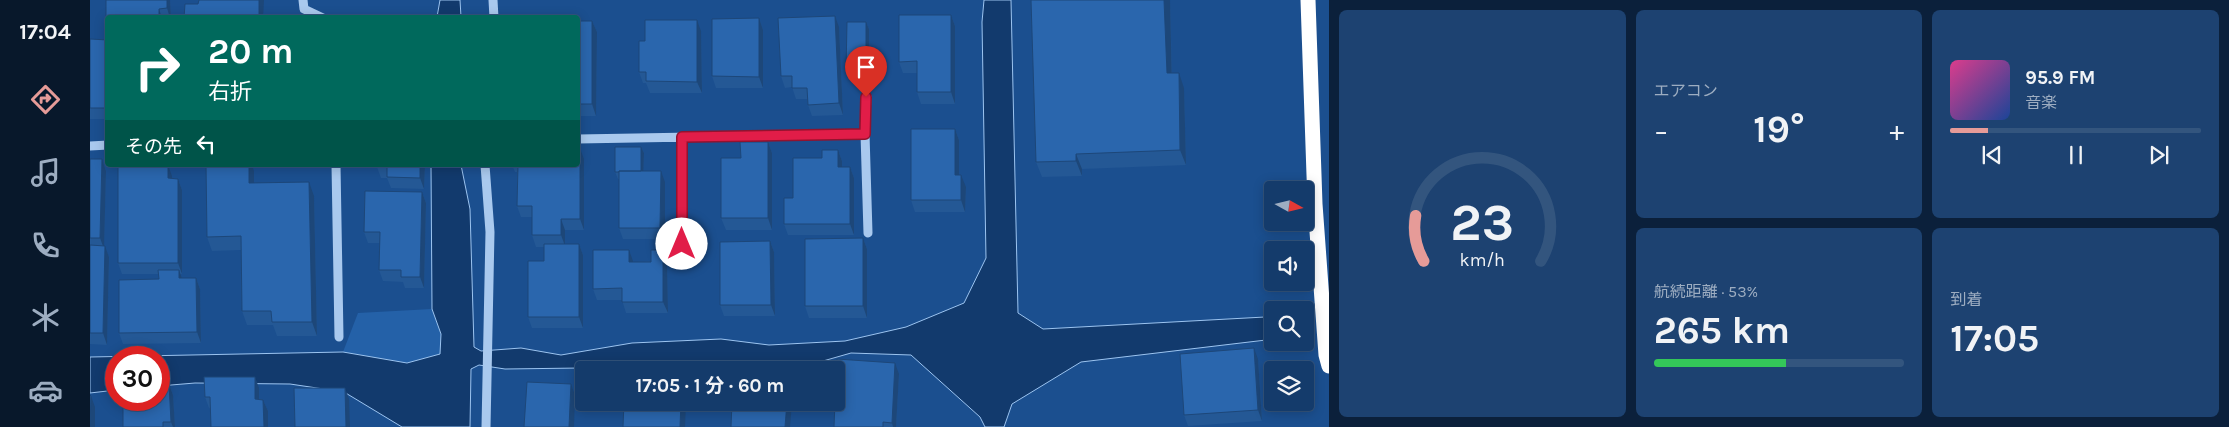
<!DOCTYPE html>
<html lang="ja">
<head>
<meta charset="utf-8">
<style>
	:root { --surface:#143b6b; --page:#1d4271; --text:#f1f3f6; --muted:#9dadc1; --line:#33557e; --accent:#e69b98 }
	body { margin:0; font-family:Karla,"Noto Sans JP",sans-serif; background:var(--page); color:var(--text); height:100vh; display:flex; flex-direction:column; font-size:19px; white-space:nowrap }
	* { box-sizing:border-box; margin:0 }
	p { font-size:16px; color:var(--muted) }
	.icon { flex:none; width:28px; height:28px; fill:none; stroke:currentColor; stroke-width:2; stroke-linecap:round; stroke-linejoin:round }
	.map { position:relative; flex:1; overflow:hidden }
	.drawer { display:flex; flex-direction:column; gap:10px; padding:10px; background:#0b203b; width:900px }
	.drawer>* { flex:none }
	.hud { position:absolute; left:15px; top:15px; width:475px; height:152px; border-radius:5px; box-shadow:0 2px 12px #0003,0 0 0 1px var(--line); background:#00695c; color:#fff; overflow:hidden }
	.needle { width:32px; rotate:98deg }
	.tools { position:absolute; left:1174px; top:181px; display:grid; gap:10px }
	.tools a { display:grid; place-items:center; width:50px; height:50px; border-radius:5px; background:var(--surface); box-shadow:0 2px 12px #0003,0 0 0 1px var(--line); font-size:25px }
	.speed { position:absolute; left:15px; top:346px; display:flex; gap:10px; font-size:25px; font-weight:700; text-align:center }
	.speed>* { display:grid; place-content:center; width:65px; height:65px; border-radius:50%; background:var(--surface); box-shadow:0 2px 12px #0003,0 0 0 1px var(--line); line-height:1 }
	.speed .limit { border:8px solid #d22; background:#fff; color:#111 }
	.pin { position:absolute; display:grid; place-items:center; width:42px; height:42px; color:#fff; margin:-51px -21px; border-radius:50% 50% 50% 0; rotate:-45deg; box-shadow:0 0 5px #0007 }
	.pin .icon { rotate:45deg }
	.me { position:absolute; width:55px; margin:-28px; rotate:0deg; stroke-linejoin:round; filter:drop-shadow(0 0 4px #0008) }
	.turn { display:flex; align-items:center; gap:18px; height:105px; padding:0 20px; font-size:22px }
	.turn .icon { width:65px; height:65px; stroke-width:2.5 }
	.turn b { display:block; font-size:35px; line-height:42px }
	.then { display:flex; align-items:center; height:48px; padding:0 20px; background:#0003; gap:10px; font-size:19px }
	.big { font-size:38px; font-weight:700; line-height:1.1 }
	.drawer .card { flex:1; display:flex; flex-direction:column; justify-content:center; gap:8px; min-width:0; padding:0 18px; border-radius:8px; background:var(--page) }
	.drawer .dial { align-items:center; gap:0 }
	.dial svg { height:130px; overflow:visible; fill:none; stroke:var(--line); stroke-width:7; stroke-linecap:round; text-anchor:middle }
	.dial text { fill:var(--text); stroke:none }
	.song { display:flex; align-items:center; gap:15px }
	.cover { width:60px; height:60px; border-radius:8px; background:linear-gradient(135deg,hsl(330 70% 55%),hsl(220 70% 35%)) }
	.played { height:5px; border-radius:2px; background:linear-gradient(90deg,var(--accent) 15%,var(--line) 15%) }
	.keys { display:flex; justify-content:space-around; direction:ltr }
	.heat { display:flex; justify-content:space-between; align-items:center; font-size:28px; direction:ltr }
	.charge { height:8px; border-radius:4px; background:linear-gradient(90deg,#34c759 53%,var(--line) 0) }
	.drawer .tiles { flex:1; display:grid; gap:10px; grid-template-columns:repeat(3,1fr) }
	.card:first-child { grid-row:span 2 }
	.trip { position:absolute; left:485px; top:361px; width:270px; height:50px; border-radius:5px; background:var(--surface); box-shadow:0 2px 12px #0003,0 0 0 1px var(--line); font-weight:700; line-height:50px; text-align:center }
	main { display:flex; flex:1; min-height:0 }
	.dock { display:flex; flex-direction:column; width:90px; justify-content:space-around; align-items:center; background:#08182b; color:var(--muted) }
	.dock .icon { width:35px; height:35px }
	.dock .selected { color:var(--accent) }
	.dock b { font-size:22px; color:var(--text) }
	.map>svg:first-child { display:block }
	.green { fill:#2461a8 }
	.water { fill:#123a6d; stroke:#9cc4f0 }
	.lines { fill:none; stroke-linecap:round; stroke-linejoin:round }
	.minor { stroke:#a9c9ee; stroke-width:9 }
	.highway { stroke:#fff; stroke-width:15 }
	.wall { fill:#245895 }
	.shaded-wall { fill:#1d4779 }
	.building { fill:#2a66ad; stroke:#1d4779 }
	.route-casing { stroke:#92132f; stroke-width:12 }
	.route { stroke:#e11d48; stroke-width:9 }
</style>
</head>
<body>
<main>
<nav class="dock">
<b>17:04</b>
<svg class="icon selected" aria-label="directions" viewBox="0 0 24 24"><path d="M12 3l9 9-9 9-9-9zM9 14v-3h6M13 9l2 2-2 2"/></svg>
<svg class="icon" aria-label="music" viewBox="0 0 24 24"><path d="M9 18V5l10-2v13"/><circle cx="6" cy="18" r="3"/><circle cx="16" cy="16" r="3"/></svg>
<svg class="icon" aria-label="phone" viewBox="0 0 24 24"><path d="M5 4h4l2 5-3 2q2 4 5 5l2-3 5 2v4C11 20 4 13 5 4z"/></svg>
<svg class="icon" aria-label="climate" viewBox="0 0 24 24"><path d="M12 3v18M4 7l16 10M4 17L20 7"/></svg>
<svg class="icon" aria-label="car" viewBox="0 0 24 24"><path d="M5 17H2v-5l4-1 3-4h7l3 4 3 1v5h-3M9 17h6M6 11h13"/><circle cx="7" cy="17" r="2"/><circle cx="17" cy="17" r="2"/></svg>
</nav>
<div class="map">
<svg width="1239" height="427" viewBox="0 0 1239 427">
	<rect width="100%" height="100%" fill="#1b4f8f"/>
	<path class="green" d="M342 309 351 334 350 354 317 363 253 352 268 313Z"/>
	<path class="water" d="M350 0H370L371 17H347Z
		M894 0H921L928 313 953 329 1175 317 1176 340 991 362 922 404 914 427H895L890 417 821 355 761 353 719 365 415 369 389 365 381 369 380 427H312L254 392 200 384 105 383 69 386V358H26V390L0 393V357L253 352 317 363 350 354 351 334 342 309 341 165H371L380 209 384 347 391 351 431 348 471 355 542 343 631 339 679 345 755 341 816 327 874 303 896 258 892 22Z"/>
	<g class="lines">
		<path class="minor" d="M213 0 214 9 233 18
			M403 0 404 18
			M777 97 775 134 778 233
			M592 137V244
			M488 139 775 134
			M0 146 18 145
			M246 165 249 337
			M395 165 400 232 396 427"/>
		<path class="highway" d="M1218 0 1225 204 1236 355 1239 366"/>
	</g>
	<path class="wall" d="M16 0H80L81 18H18V29L16 25Z
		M1080 0 1082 73 1094 88 1096 165 992 169V176L952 177 946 162Z
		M861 15 865 26V104H831L827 92V73H813L809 62Z
		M669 18 673 30V88H626L622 76Z
		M488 21H502L507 32 506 116H488Z
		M776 22 779 29V78H758L756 71Z
		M749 27 753 115 722 116 718 105V99H706L702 87 695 88 691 76Z
		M611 31 612 93H560L556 83H553L549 72 555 41Z
		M0 39 18 40V119H0Z
		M865 129 869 140V175L876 187 875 212H825L821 200Z
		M678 142 682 153V230H636L631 218 651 158Z
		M551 147 554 153 553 171 575 182V239H533L529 228V179H528L525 172Z
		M748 150 752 161V167H760L764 178V235H698L694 224 703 198 732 158Z
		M0 159H12L16 171 14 246 19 257 17 345 0 344Z
		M494 159V230H475V244H489L493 255V328H442L438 317 454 261V247H446L442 235V217H431L427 206V172H425L422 165H488Z
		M335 165 334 189 301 188 297 178H291L287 167Z
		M164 171V183L224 196 227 336H187L183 325H157L152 311 151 250 122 251 117 237Z
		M82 176V178L88 179 92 190V274H90L92 278H106L110 289 111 343 33 344 29 333 69 279 68 274H32L28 263Z
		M332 192 336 203 334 288H315L313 282 293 281 289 270 290 243H278L274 232Z
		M773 238 777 249V318H719L715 306Z
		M680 241 684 252 685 316H634L630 305Z
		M577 261 578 313H536L532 300H507L503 289 543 262Z
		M1168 359 1172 421 1098 426 1094 415Z
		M809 374 806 427H744Z
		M79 384 83 395 85 427H33Z
		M169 388V399L173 400 178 411V427H121V409L119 408 115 397Z"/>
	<path class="shaded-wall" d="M77 0H80L81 18H80L77 8Z
		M169 0H174L173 18H169Z
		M1074 0H1080L1082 88 1077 73Z
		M69 9 72 18H69Z
		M861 15 865 26V104L861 92Z
		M745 16 749 27 753 115 749 103Z
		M669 18 673 30V88L669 77Z
		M607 20 611 31 612 93 607 82Z
		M502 21 507 32 506 116 502 104Z
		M776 22 779 29V78L776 72Z
		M1089 73 1094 88 1096 165 1090 150Z
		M865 129 869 140V187L865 175Z
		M678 142 682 153V230L678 218Z
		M551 147 554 153 553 179 551 172Z
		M490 148 494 159V230L490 219Z
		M748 150 752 161V179L748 167Z
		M986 154 992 169V176L986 161Z
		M12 159 16 171 14 249 10 238Z
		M78 165 82 176V190L78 178Z
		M159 165H162L164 171V197L159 183Z
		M330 165H335L334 189 330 178Z
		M760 167 764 178V235L760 224Z
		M571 171 575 182V239L570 228Z
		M871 175 876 187 875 212 871 200Z
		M88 179 92 190V274L88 263Z
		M219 182 224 196 227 336 222 322Z
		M332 192 336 203 334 288 330 277Z
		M471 219 475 230V246L471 235Z
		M773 238 777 249V318L773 306Z
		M680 241 684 252 685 316 681 305Z
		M489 244 493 255V328L489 317Z
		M15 246 19 257 17 345 13 333Z
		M539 250 543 261V273L539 262Z
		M573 250 577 261 578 313 573 302Z
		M89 270 93 281 89 278Z
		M106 278 110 289 111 343 107 332Z
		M1164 348 1168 359 1172 421 1168 410Z
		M805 363 809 374 806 427H803L802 423Z
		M165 377 169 388V411L165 399Z
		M79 384 83 395 85 427H83L81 422Z
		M481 384 485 395 484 427H479Z
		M255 388 259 399 260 427H256Z
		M1 396 5 407V427H0Z
		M173 400 178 411V427H174Z
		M591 402H596L595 427H590Z
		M697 402H702L700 427H695Z"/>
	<path class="building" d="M16 0H77V8L69 9V18H18V25H16Z
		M109 0H169V18H94L95 4H108Z
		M941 0H1074L1077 73H1089L1090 150 986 154V161L946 162Z
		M809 15H861V92H827V61L809 62Z
		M745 16 749 103 718 105 717 88H702V76H691L688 18Z
		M669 18V77L622 76V19Z
		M555 20H607V82L556 81V72H549V41H555Z
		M488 21H502V104H488Z
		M757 22H776V72L756 71Z
		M0 39 18 40V108H0Z
		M821 129H865V175H871V200H821Z
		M650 142H678V218H631V158H651Z
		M525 147H551V171H529V172H525Z
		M488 148H490V219H471V235H442V206H427L428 165H488Z
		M732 150H748V167H760V224H694V198H703V158H732Z
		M0 159H12L10 238H0Z
		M28 165H78V178L88 179V263H28Z
		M116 165H159V183L219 182 222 322H182L181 311H152L151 236 117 237Z
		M287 165H330V178L297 177V167H287Z
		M529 171H571L570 228H529Z
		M275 191 332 192 330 277H311V270H289L290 232H274Z
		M773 238V306H715V239Z
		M680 241 681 305H630V242Z
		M454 244H489V317H438V261H454Z
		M0 245 15 246 13 333H0Z
		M503 250H539V262H561V250H573V302H532V288L503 289Z
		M68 270H89V278H106L107 332 29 333V280L69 279Z
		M1164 348 1168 410 1094 415 1090 354Z
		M747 359 805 363 802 423 793 422V427H744L745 402H746Z
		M114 377H165V399L173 400 174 427H121L120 397H115Z
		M437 382 481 384 479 427H434Z
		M69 384H79L81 422H73V427H33V400H69Z
		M204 388H255L256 427H205Z
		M0 395 1 396 0 427Z
		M534 402H591L590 427H533Z
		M642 402H697L695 427H641Z"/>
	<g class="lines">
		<defs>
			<path id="route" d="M592 244V137L775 134 776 97"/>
		</defs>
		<use href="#route" class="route-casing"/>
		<use href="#route" class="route"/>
	</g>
</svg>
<div class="tools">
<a><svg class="needle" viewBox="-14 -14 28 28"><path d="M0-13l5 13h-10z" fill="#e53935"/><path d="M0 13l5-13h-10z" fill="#9dadc1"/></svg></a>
<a><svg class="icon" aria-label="sound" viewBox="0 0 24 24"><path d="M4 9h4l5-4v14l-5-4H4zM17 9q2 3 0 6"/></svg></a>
<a><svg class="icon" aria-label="search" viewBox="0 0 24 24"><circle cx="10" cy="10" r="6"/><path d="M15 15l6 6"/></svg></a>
<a><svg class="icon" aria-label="layers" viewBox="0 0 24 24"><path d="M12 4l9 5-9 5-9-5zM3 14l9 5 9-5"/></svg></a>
</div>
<div class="speed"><div class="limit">30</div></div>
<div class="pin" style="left:776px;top:97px;background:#d93025"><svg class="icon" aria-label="arrive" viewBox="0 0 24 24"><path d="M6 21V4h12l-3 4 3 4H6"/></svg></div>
<svg class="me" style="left:592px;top:244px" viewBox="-20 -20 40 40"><circle r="19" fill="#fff"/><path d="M0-13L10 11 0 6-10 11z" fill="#e11d48"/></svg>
<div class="trip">17:05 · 1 分 · 60 m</div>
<div class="hud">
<div class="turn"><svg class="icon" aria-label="right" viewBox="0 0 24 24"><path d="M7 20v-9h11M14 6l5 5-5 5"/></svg><div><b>20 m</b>右折</div></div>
<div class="then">その先<svg class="icon" aria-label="left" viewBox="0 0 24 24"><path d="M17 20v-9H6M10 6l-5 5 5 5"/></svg></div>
</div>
</div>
<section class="drawer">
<div class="tiles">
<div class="card dial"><svg viewBox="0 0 100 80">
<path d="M14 69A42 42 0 1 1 86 69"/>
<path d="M14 69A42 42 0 0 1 9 41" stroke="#e69b98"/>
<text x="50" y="56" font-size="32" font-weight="700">23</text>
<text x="50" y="72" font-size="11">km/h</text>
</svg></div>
<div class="card"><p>エアコン</p>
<div class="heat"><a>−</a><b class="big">19°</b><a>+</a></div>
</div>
<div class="card">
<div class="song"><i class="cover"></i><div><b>95.9 FM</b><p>音楽</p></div></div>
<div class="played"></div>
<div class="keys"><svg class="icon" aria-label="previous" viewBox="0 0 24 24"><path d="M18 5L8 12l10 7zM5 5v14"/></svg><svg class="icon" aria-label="pause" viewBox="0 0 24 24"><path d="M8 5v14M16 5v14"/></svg><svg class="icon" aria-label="next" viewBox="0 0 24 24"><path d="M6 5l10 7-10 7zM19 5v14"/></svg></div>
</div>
<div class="card"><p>航続距離 · 53%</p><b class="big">265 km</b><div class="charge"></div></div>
<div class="card"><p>到着</p><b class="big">17:05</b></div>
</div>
</section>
</main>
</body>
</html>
